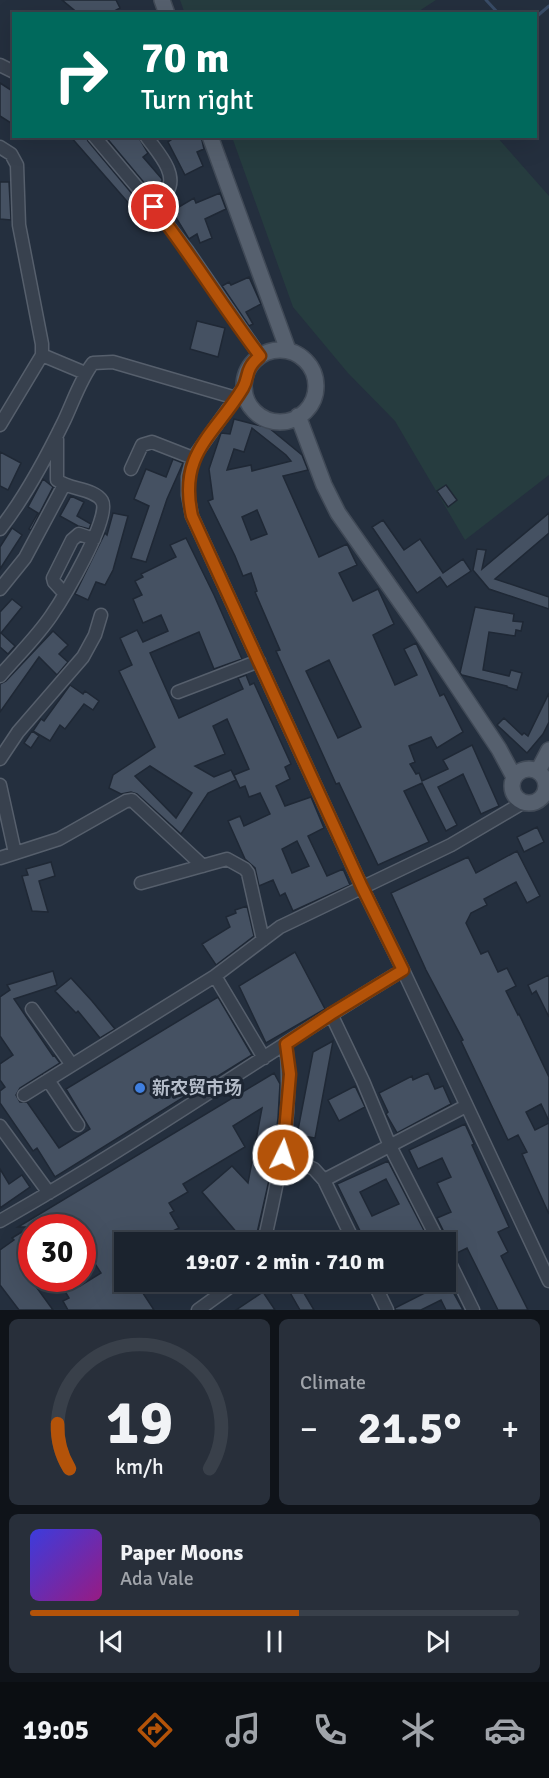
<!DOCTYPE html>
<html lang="en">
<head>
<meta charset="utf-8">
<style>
	:root { --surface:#1b232e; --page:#282f3a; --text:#f1f3f6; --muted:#a0a4aa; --line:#39404a; --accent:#b45309 }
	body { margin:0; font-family:Signika,"Noto Sans SC",sans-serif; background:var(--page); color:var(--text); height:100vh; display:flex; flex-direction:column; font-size:22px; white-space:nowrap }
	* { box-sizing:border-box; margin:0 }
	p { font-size:20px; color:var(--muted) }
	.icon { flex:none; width:33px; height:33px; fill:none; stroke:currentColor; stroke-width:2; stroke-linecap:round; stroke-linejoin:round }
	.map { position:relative; height:1310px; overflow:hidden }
	.drawer { display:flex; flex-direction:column; gap:9px; padding:9px; background:#0f1319; flex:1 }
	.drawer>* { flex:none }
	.guide { position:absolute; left:12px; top:12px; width:525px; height:126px; border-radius:0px; box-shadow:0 6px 24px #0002,0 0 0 2px var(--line); background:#00695c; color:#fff; overflow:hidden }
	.speed { position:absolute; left:18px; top:1214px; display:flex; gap:12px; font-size:30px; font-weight:700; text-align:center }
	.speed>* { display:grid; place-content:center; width:78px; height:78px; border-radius:50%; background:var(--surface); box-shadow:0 6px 24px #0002,0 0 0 2px var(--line); line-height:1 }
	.speed .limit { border:9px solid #d22; background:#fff; color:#111 }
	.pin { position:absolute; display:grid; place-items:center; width:51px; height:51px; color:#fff; margin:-26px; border:3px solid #fff; border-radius:50%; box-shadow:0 2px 6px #0007 }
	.me { position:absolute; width:66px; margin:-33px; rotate:4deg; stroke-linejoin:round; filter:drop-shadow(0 0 4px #0008) }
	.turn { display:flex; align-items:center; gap:21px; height:126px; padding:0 30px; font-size:27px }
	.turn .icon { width:78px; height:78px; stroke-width:2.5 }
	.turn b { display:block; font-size:42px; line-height:51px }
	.big { font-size:45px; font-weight:700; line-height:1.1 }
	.drawer .widget { flex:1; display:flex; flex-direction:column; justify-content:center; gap:9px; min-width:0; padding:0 21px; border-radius:9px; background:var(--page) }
	.drawer .dial { align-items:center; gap:0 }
	.dial svg { height:156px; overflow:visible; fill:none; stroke:var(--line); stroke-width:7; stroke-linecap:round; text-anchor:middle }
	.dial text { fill:var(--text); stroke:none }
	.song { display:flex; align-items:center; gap:18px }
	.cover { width:72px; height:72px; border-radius:9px; background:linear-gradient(135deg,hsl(240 70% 55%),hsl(310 70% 35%)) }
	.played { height:6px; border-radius:3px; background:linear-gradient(90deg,var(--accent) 55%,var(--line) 55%) }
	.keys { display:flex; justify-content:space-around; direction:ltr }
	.heat { display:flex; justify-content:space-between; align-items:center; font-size:33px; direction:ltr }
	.drawer .tiles { flex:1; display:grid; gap:9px; grid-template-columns:1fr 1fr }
	.widget:last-child { grid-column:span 2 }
	.trip { position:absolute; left:114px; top:1232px; width:342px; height:60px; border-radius:0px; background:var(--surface); box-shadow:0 6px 24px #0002,0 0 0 2px var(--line); font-weight:700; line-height:60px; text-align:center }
	.menu { display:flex; height:96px; justify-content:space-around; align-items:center; background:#0b0e12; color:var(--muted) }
	.menu .icon { width:42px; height:42px }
	.menu .selected { color:var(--accent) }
	.menu b { font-size:27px; color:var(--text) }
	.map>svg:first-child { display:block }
	.grass { fill:#263c3f }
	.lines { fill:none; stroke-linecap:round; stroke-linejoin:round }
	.stream { stroke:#394c67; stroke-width:3 }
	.building { fill:#455162; stroke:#1f2835; stroke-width:1.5; fill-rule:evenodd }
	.minor-casing { stroke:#565f6c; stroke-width:15 }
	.major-casing { stroke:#414a57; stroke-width:18 }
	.minor { stroke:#38414e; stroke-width:12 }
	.major { stroke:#56606e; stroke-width:15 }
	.route-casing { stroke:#753606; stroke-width:15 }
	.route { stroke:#b45309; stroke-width:10 }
	.shop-dot { fill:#3f7fe0; stroke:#1d2633; stroke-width:2 }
	.labels { text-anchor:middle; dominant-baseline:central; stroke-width:6; stroke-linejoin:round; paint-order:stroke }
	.poi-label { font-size:18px; font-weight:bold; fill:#b4bcc9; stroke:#1d2633; text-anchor:start }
</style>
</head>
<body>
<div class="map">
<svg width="549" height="1310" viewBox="0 0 549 1310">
	<rect width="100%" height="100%" fill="#242f3e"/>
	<path class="grass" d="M180 0H436L416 13 185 14Z
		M232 137H497L549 196V475L465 540 395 421 348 373 293 307Z"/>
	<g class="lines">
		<path class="stream" d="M486 0 499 14
			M536 17 549 6"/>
	</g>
	<path class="building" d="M62 0H116L120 8 109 14H79Z
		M0 83 14 92V125L0 116Z
		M70 136H86L88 141 139 202 132 207Z
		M105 136H138L148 153 143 157 162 179V182L151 191Z
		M177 136H201L204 149 197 152 203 166 185 175 168 142Z
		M0 182H9L11 220 0 219Z
		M220 193 226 209 205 219 212 238 200 243 197 234 189 239 172 211 194 198 196 203Z
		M249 277 261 304 246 312 253 324 249 326 222 286 229 282 231 285Z
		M197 321 225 328 218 357 190 349Z
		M234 419 261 426 263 423 302 455 308 470 283 476 319 557 347 544 357 565 339 573 353 601 378 589 394 624 373 635 395 685 417 675 404 649 416 643 440 696 444 694 463 732 437 748 431 737 409 746 415 762 410 764 416 774 419 773 422 781 448 769 443 760 472 745 499 806 481 814 463 774 438 787 457 825 446 831 422 783 404 791 429 842 378 865 339 783 336 784 276 651 280 650 255 592 257 591 251 573 243 576 235 556 208 501 213 499 209 469 221 433 230 434ZM252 428 286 455 291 461 252 471 251 465 227 470 234 449 244 452ZM257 510 267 534 251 540 242 517ZM329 660 361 727 338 738 306 671Z
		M0 452 21 463 8 490 0 486Z
		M173 459 183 463 167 499 146 562 131 558 149 506 134 499 146 469 166 477Z
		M43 479 53 487 31 530 29 529 38 513 28 507Z
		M446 485 457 500 448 507 437 491Z
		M71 496 84 502 77 516 91 524 89 529 78 526 60 516Z
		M113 513 128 516 113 570 105 585 96 582 88 600 75 594 105 533 107 535Z
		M549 513V533L495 579 549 597V609L489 589 473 570 477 549 486 550 482 569Z
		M383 520 404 550 420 539 443 573 463 559 471 571 447 587 440 577 417 593 372 527Z
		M12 528 22 535 0 569V547Z
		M186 538 214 595 242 659 214 669 199 632 150 653 179 718 243 689 238 678 246 675 250 685 254 683 291 764 285 767 290 779 276 786 285 806 311 797 324 828 308 836 327 876 343 869 350 885 293 911 285 893 280 896 273 880 259 886 255 868 245 859 228 821 240 816 244 826 270 814 260 793 249 797 245 786 240 788 234 775 249 769 227 719 213 726 225 754 195 766 214 777 231 770 236 780 208 793 181 834 137 794 131 792 121 794 109 788 113 775 155 747 119 671 132 665 120 638 137 630 143 642 168 631 161 615 143 623 133 599 142 595 135 581 143 577 141 574 176 557 170 545ZM150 766 192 793 176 818 135 776ZM297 841 309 866 292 873 282 849Z
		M12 599 22 607 1 633 15 646 8 654 0 647V612Z
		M475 607 514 614 513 621 523 622 521 631 516 630 515 636 489 632 483 670 509 676 511 670 522 673 517 690 507 687V686L462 675 460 673Z
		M53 631 68 645 59 654 68 662 57 675 39 657 0 712V684L6 681Z
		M70 685 83 694 85 691 99 701 93 710 84 704 65 729 60 725 50 741 33 731 41 719 44 721Z
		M549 693V722L543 734 527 753 497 725 504 718 522 735 524 733 528 736Z
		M32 731 39 736 31 748 24 743Z
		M537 827 544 842 524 852 517 837Z
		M517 851 540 896 527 903 516 882 484 899 487 905 471 913 466 923 481 954 488 951 498 972 507 968 516 986 506 991 518 1015 519 1014 549 1077V1121L541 1104 526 1112 535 1130 549 1123V1214L522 1154 527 1152 518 1135 508 1140 461 1041 463 1040 426 970 391 893 468 857 476 873Z
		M51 862 55 876 39 881 48 912 32 911 22 876 28 875 26 869Z
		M247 906 254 936 216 965 202 944 230 927 226 917 236 913 235 910Z
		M295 952 325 1009 266 1043 239 986Z
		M53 971 57 985 14 999 53 1056 54 1055 60 1063 20 1088 16 1095 20 1102H27L59 1148 90 1129 66 1089 218 997 252 1055 55 1177 37 1148 33 1151 0 1103V1091L5 1087 0 1080V1064L13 1055 0 1036V997L10 990 7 985Z
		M549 975V1017L536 991 532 994 528 985Z
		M71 978 92 1001 115 1029 100 1038 78 1011 76 1013 55 991Z
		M333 1041 315 1138 297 1135 313 1052Z
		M274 1073 280 1084 278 1118 272 1167 255 1242H245L202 1192 232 1166 248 1183 262 1108 233 1126 245 1147 183 1184 188 1192 169 1203 174 1211 170 1213 179 1228 151 1242H124V1254L119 1257 124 1266V1281H135L154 1310H68L63 1301 69 1298 57 1278H75L80 1286 101 1273 92 1259 82 1264V1227H32V1260L21 1266 53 1310H19L0 1285V1250L14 1240 12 1238 30 1227H18Z
		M428 1073 435 1089 443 1086 451 1104 397 1133 386 1114 388 1112 379 1093 412 1076 413 1080Z
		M355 1086 365 1107 339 1121 328 1100Z
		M465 1124 474 1144 472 1145 509 1227 498 1232 508 1252 501 1256 528 1310H498L467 1248 455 1254 437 1218 451 1212 437 1183 451 1177 442 1158 418 1169 409 1150Z
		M388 1161 430 1242H400L397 1235 380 1242H366L364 1239 337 1184ZM386 1179 399 1204 372 1216 360 1192Z
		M0 1169 9 1184 22 1175 30 1187 0 1208Z
		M420 1281H447L463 1310H446L441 1300 421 1310H395V1308L425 1293Z
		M298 1283 314 1310H300L288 1289Z
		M263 1292 275 1310H236Z"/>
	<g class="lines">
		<defs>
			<path id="minor" d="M0 65 14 72
				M94 136 154 207 187 250 260 356
				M146 136C156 151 179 173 167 192 163 197 158 202 154 207
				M0 147 11 154 17 165 19 225 42 344V355L85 373
				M245 385 193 458 188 477V495L192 516 362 887 403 970 549 1281
				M0 425 42 355
				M131 469 142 445 152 442 193 458
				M0 529C26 496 46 458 64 421 73 402 81 378 93 363L113 362 236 398
				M0 589 25 558 64 485
				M65 594 54 582 53 578 72 540 79 534 94 539
				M0 676C17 656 36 638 51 616 62 600 112 517 102 501 94 488 69 490 57 480V439
				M178 692 259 661
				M0 759 18 732 83 657 95 635 101 615
				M0 785 15 853
				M0 858 59 839 126 801 132 800 203 866
				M141 883 227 859 245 869 248 873 263 940
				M215 976 264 1058
				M32 1009 72 1065
				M331 1014 363 1081 390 1146 439 1242
				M48 1080 78 1125
				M24 1095 215 976 280 927 451 845 524 802
				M0 1126 49 1193
				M283 1155 314 1169 324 1180 354 1242
				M324 1180 466 1106
				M0 1221C138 1143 267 1052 403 970
				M264 1242C279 1176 294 1112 286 1044
				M446 1255 473 1310
				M373 1281 387 1310
				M198 1310 234 1284"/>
			<path id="major" d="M162 0 167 14
				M210 136 288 350
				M244 386a36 36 0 1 1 72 0a36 36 0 1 1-72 0Z
				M298 416 324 485 338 513 416 624 499 749 514 777
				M512 786a17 17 0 1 1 34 0a17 17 0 1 1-34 0Z
				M538 771 549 750"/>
		</defs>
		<use href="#minor" class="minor-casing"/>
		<use href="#major" class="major-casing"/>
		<use href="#minor" class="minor"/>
		<use href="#major" class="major"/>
	</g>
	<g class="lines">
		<defs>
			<path id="route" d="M154 207C191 255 223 307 260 356 244 370 250 375 243 388 214 436 178 453 192 516L362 887 403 970 331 1014 286 1044 290 1074 283 1155"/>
		</defs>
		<use href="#route" class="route-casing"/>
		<use href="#route" class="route"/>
	</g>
	<circle class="shop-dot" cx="140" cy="1088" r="6"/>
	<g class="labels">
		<g class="poi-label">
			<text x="152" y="1088">新农贸市场</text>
		</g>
	</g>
</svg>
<div class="speed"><div class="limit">30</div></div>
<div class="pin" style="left:154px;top:207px;background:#d93025"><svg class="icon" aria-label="arrive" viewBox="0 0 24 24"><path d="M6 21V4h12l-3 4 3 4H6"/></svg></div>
<svg class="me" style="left:283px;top:1155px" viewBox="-20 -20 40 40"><circle r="17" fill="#b45309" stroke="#fff" stroke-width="3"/><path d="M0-11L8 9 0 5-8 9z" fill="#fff"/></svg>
<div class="trip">19:07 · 2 min · 710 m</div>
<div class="guide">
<div class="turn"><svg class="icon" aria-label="right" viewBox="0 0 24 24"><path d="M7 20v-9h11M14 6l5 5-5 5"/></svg><div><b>70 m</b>Turn right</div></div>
</div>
</div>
<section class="drawer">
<div class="tiles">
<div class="widget dial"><svg viewBox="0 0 100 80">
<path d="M14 69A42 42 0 1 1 86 69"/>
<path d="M14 69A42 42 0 0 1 8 46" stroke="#b45309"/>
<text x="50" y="56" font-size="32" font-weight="700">19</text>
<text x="50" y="72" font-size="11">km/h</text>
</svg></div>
<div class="widget"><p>Climate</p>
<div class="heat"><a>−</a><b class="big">21.5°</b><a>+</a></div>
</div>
<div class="widget">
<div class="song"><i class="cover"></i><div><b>Paper Moons</b><p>Ada Vale</p></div></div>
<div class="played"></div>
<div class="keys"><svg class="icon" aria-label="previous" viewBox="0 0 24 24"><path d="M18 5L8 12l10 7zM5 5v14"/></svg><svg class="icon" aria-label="pause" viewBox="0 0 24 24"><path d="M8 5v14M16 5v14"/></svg><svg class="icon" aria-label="next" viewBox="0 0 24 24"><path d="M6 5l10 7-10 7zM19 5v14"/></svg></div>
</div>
</div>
</section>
<nav class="menu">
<b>19:05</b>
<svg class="icon selected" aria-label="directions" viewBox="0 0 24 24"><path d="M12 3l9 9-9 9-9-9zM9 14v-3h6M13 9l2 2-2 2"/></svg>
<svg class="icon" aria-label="music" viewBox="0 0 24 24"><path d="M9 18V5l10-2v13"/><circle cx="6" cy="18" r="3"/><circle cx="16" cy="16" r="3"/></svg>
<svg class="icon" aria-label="phone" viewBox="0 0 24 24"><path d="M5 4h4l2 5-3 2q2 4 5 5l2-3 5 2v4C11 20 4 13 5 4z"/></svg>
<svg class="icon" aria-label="climate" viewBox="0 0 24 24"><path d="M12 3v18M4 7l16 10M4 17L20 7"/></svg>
<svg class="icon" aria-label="car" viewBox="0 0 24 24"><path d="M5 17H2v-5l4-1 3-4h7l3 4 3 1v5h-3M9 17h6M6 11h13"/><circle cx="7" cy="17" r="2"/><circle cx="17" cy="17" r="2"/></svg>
</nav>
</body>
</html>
